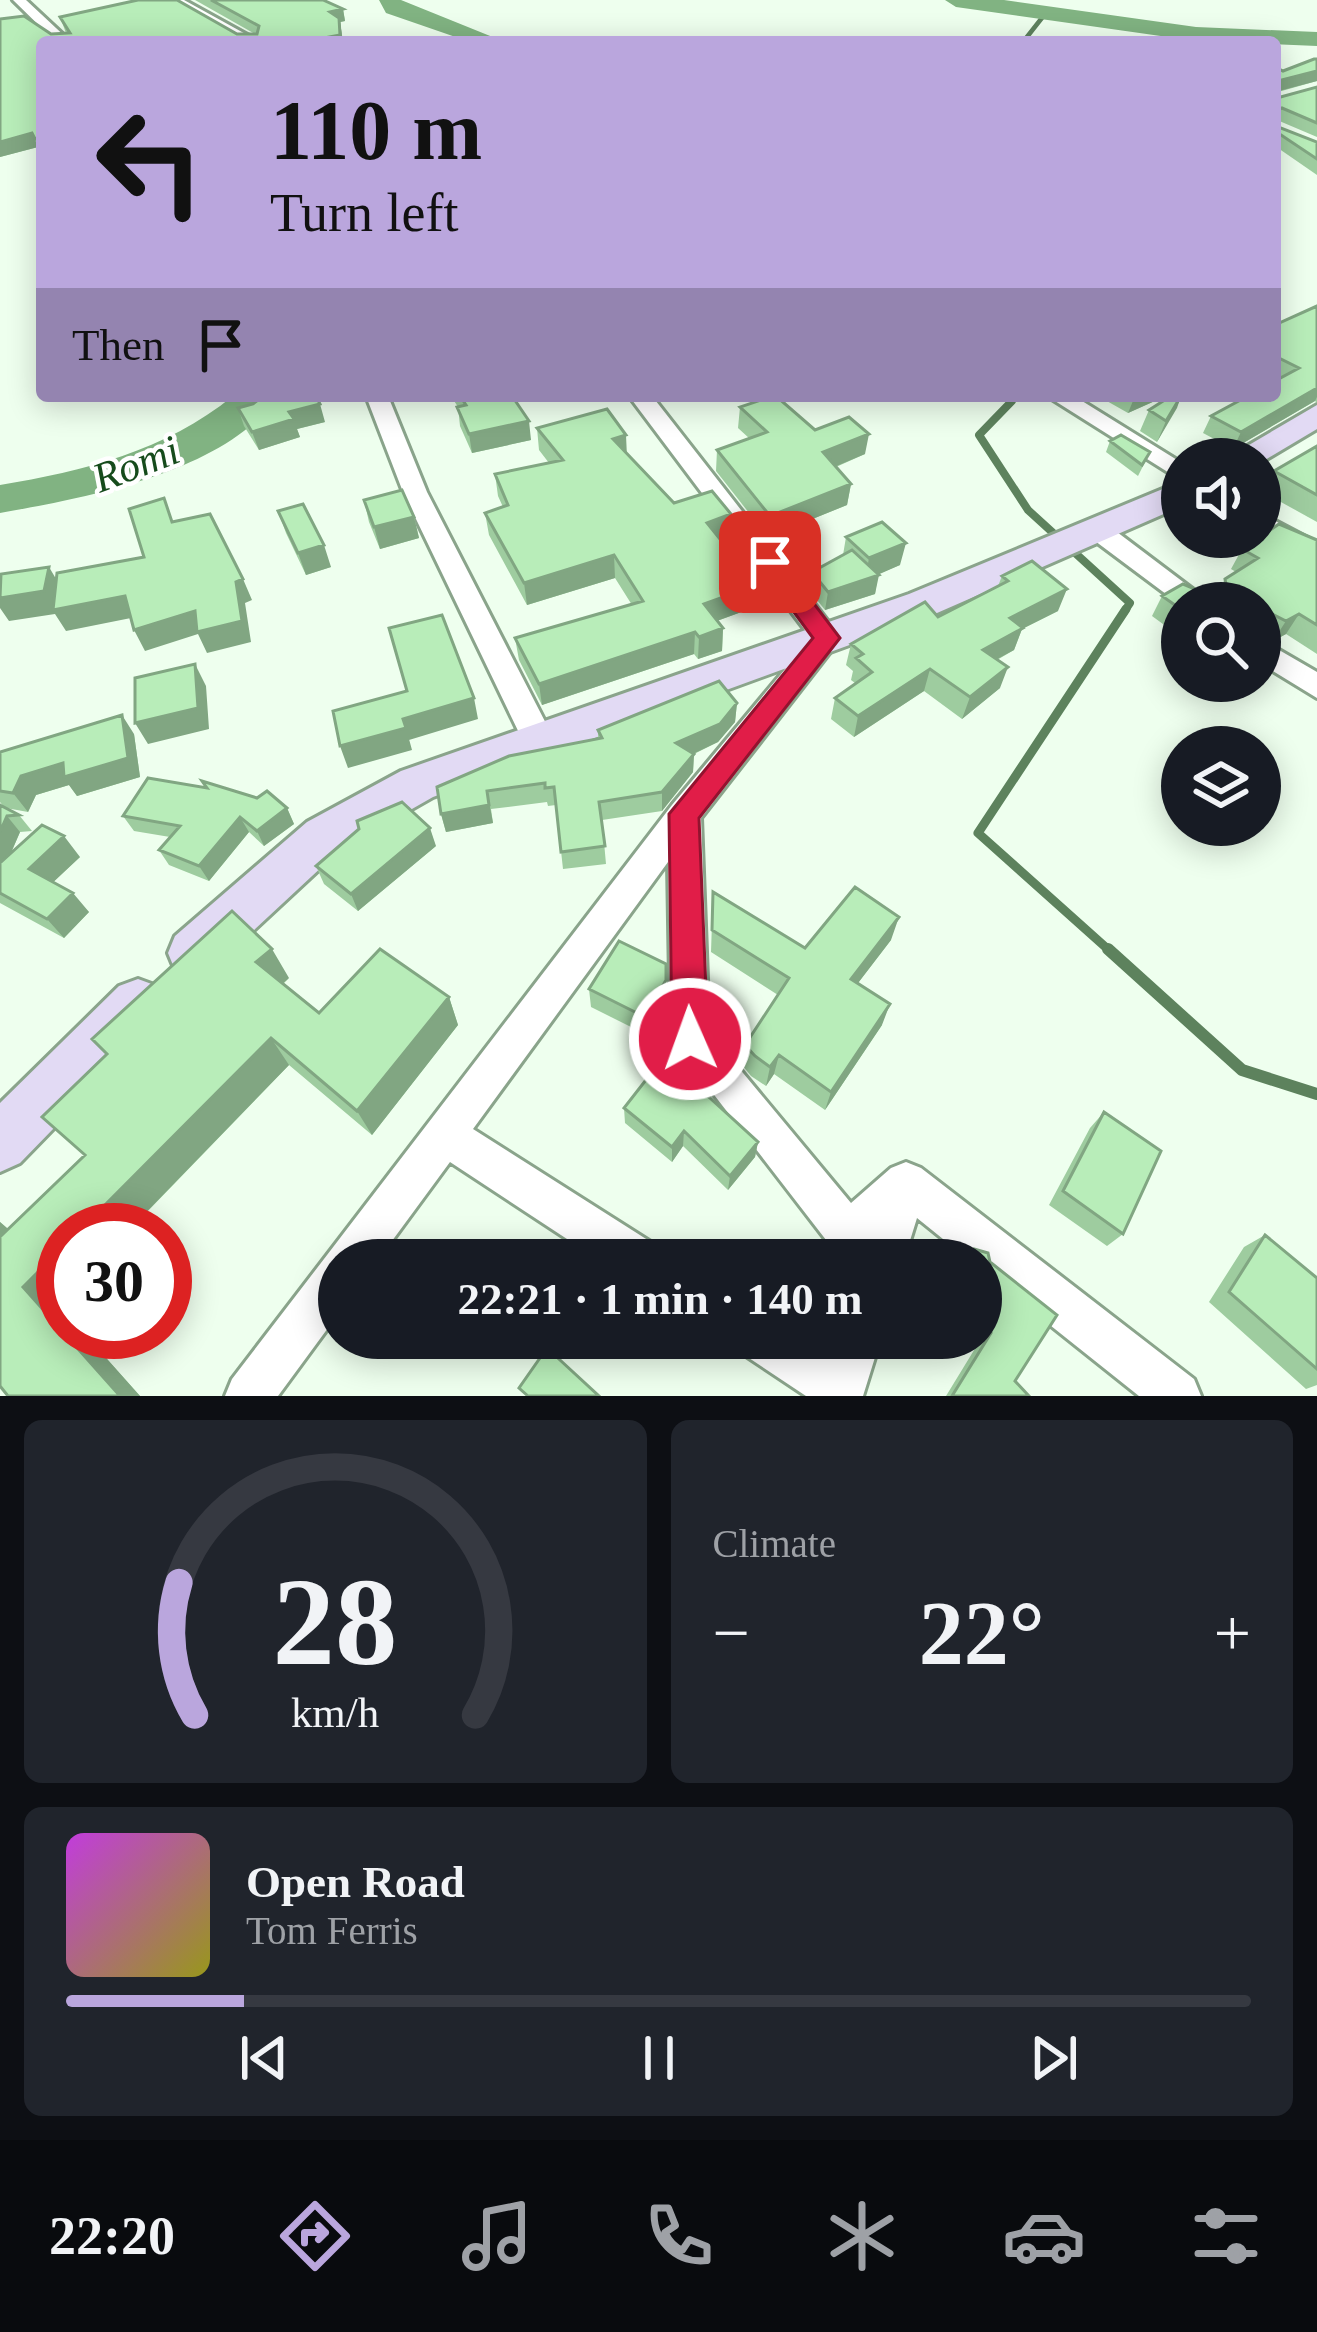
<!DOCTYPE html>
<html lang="en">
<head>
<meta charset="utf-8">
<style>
	:root { --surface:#171b24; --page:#20242c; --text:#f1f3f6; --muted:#9ea1a6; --line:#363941; --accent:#baa6dd }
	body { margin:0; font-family:Georgia,serif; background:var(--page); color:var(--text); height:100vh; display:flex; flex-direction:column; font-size:45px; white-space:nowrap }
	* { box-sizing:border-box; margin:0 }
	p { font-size:39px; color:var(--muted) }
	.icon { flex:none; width:66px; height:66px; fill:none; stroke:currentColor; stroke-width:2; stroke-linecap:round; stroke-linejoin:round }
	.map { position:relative; height:1396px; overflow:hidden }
	.drawer { display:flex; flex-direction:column; gap:24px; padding:24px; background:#0d0f14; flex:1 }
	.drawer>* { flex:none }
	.hud { position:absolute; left:36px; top:36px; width:1245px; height:366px; border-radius:12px; box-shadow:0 6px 30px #0003; background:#baa6dd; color:#111; overflow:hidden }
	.tools { position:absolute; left:1161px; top:438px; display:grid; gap:24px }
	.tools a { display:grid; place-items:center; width:120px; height:120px; border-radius:50%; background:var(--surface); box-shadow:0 6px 30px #0003; font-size:60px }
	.speed { position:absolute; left:36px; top:1203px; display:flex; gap:24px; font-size:60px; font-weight:700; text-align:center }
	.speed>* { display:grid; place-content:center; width:156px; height:156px; border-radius:50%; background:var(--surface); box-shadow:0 6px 30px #0003; line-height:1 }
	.speed .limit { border:18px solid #d22; background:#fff; color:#111 }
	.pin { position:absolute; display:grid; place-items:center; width:102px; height:102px; color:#fff; margin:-51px; border-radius:24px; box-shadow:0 6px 18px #0006 }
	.me { position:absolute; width:132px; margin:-66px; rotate:358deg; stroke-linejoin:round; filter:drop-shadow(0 0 9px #0008) }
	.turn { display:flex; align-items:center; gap:42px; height:252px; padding:0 36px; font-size:54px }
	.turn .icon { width:156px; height:156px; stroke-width:2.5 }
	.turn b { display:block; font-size:84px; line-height:102px }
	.then { display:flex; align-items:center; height:114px; padding:0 36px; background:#0003; gap:24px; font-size:45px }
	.big { font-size:90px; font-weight:600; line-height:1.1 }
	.drawer .widget { flex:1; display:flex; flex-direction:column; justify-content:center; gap:18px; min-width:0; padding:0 42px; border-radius:18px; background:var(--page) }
	.drawer .dial { align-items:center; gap:0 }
	.dial svg { height:312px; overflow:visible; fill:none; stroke:var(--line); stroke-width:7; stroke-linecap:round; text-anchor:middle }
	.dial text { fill:var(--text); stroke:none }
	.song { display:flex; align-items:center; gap:36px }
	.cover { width:144px; height:144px; border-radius:18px; background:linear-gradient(135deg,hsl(290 70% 55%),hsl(60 70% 35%)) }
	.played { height:12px; border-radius:6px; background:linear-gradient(90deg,var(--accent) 15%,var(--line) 15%) }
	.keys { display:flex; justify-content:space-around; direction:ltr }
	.heat { display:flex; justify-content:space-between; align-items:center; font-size:66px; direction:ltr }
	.drawer .tiles { flex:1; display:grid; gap:24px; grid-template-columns:1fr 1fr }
	.widget:last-child { grid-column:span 2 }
	.trip { position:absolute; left:318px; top:1239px; width:684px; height:120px; border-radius:60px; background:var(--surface); box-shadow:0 6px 30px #0003; font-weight:600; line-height:120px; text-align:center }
	.tabs { display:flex; height:192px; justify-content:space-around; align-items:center; background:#090b0e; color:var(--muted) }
	.tabs .icon { width:84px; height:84px }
	.tabs .current { color:var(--accent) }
	.tabs b { font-size:54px; color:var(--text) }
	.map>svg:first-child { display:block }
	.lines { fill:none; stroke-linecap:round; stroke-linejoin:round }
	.stream-far3 { stroke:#5d825d; stroke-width:4.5 }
	.stream-far2 { stroke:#5d825d; stroke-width:8 }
	.stream-far1 { stroke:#5d825d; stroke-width:9 }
	.stream { stroke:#5d825d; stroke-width:12 }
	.river { fill:#81b382; fill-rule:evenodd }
	.street-casing { stroke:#8aa48b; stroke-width:6 }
	.secondary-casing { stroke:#8aa48b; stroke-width:6 }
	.street { fill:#fff; fill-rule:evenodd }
	.secondary { fill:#e2daf4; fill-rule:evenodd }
	.wall { fill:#9ecc9f }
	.shaded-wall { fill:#81a682 }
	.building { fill:#b8edb9; stroke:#81a682; stroke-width:3 }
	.route { fill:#e11d48; stroke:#92132f; stroke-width:3 }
	.labels { text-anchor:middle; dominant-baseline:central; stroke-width:9; stroke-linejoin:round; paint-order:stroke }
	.water-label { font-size:42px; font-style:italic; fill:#164b1c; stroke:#fff }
</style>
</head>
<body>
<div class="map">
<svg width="1317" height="1396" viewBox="0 0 1317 1396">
	<rect width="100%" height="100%" fill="#efe"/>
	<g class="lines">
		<path class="stream-far3" d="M1023 42 1045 14"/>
		<path class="stream-far2" d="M1006 396 1012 401 979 435 1028 510 1130 603 1124 612"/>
		<path class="stream-far1" d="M1111 952 978 833 1126 609"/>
		<path class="stream" d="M1108 949 1242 1070 1317 1094"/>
		<path class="river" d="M379 0H401L505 42H470L386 13Z
			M945 0H1004L1196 27 1317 32V46L1196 41 956 7Z
			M233 396H278C226 472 85 498 0 513V485C84 471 165 451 233 396Z"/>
		<defs>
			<path id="street" d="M13 0H26L71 42H56Z
				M169 0H184L260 42H243Z
				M366 396H388L427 492 554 739 549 748H527L522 739 403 492Z
				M629 396H652L841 638 701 818 709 1032 851 1203 891 1168 906 1162 921 1168 1194 1379 1201 1396H1139L981 1270V1260H969L917 1218 904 1260H860L863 1249 848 1256 833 1249 671 1039 668 862 473 1129 654 1244 660 1260H599L450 1162 378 1260H339V1313L278 1396H225L232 1379 672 805 811 638Z
				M1047 396H1074L1182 463V481Z
				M1260 513 1317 543V564L1260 532Z
				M1100 524 1109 526 1211 603 1182 606 1091 538 1087 532 1091 526Z
				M1260 639 1317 672V698L1260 663Z
				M736 1338H801L829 1356 835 1338H881L863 1396H806L743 1354Z"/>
			<path id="secondary" d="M1317 405V429L1260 463 1225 459Z
				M1182 481V506L937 613 433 797 340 850 211 970 193 976 175 970 168 953 175 936 307 822 401 771 909 594Z
				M138 979 157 986 164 1004 157 1022 20 1163 0 1172V1103L119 986Z"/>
		</defs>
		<use href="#street" class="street-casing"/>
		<use href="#secondary" class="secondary-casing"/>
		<use href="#street" class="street"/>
		<use href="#secondary" class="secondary"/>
	</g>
	<path class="wall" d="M138 0H177L237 34H255L195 0H323L343 9 345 21 340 22 343 42H42V152L38 147 0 157V19L24 16 51 34 66 33 60 17Z
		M1317 59V81L1278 92 1277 98 1317 87V137L1277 120 1278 127 1317 142V175L1275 146V67L1283 71Z
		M1317 306V403L1315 401 1233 449 1203 433 1211 416 1279 379 1275 377V325Z
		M451 396H512L531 440 472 453 460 426 458 407Z
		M1098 396H1166L1128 413Z
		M1171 396H1182L1157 442 1140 431 1149 410Z
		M740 407 815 430 865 454 836 467 851 484 847 505 768 537 716 471 717 450 750 439 738 428Z
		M238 408 325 422 297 429 300 437 259 450 244 426Z
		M537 428 627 454 674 503 729 537 721 540 757 585 755 607 717 621 723 628 722 651 698 659 694 654 542 705 519 660 515 638 632 605 615 578 527 605 489 535 485 513 503 507 498 496 495 474 549 463 539 450Z
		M1110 441 1150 452 1138 476 1106 452Z
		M1317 446V522L1263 492 1274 471Z
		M364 500 414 517 419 538 380 549 369 522Z
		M278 511 331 567 306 575 286 533Z
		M846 537 900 565 878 574 875 594 825 610 809 590 812 572 843 555Z
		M1317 540V654L1286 634 1273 641 1182 603V638L1152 616 1162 596 1204 593 1221 587 1225 579 1236 572 1231 569 1242 549Z
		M1002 576 1058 611 1022 629 1014 650 997 660 1000 688 962 719 924 691 854 737 831 719 835 698 855 683 851 680 853 671 846 665 851 644 938 617 998 586Z
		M737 703 735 722 718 742 694 754 693 772 662 811 602 820 606 864 563 869 556 805 548 806 547 802 491 809 493 823 446 832 441 814 437 787 598 739V730Z
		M134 734 140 777 77 796 69 785 36 795 28 812 6 808 19 815 32 831 20 832 11 853 80 857 53 882 89 912 64 938 0 903V805L3 806 0 802V791Z
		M202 781 287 808 294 824 264 846 249 832 209 881 169 865 159 850 170 837 134 831 123 816 205 788Z
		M436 846 358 911 324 884 316 866Z
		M713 892 805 948 891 940 858 983 882 1025 825 1110 774 1074 766 1086 751 1076 742 1065 745 1045 778 995 711 952Z
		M289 978 283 984 319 1013 449 997 458 1025 372 1135 289 1065 58 1304 63 1310V1332H83L140 1396H8L0 1386V1222L8 1229 85 1155 107 1054Z
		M589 989 666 998 645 1034 591 1007Z
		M715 1102 758 1142 755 1157 728 1190 683 1146 672 1162 625 1123 624 1108Z
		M1104 1112 1123 1234 1107 1246 1049 1205 1090 1128Z
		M1265 1235 1317 1278V1385L1306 1389 1209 1302 1244 1247Z
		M974 1249 988 1253 990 1262 1057 1315 1015 1381 1029 1396H946L979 1342 974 1338H981V1260H964Z"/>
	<path class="shaded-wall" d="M343 9 345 21 340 22 343 42H303L330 12Z
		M1317 71V81L1275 92 1278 81Z
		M32 133 38 147 0 157V142Z
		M42 137V152H41L35 139Z
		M1317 388V397L1315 401 1233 449 1241 432Z
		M1135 396H1166L1128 413Z
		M1181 396 1177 408 1157 442 1166 421Z
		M320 404 325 422 297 429 300 437 259 450 252 432 289 412Z
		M529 421 531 440 472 453 469 434Z
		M869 434 865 454 820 473 823 452Z
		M626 435 627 457 613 439Z
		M851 484 847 505 768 537 770 516Z
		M731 514 729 537 706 545 707 523Z
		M414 517 419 538 380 549 374 527Z
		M906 543 900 565 866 580 879 575 875 594 825 610 828 592 865 580 869 558Z
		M324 545 331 567 306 575 298 553Z
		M614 555 615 578 527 605 524 583Z
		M49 567 62 589 125 596 136 617 66 631 55 614 9 621 0 608V598Z
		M243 579 252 600 245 603 251 642 207 653 198 634 145 651 134 630Z
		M757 585 755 607 703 626 704 604Z
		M1067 589 1058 611 1022 629 1014 650 975 671 983 650 1010 618Z
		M1299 614 1286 634 1273 641 1286 621Z
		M723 628 722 651 698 659 699 637Z
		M695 632 694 654 542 705 539 684Z
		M195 664 206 686 209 729 148 744 135 723Z
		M1008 667 1000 688 962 719 970 697Z
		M930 669 924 691 854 737 858 716Z
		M474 698 478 719 409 740 403 719Z
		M737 703 735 722 718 742 676 762V743Z
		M122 715 134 734 140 777 77 796 69 785 36 795 28 812 13 793 21 776Z
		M406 728 412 750 348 768 340 746Z
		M694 754 693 772 662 811V792Z
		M487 791 493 823 446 832 441 814Z
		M287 808 294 824 264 846 257 831Z
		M7 816 20 832 0 878V832Z
		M240 817 249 832 209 881 199 866Z
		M430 828 436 846 358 911 351 894Z
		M64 836 80 857 46 889 29 869Z
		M73 893 89 912 64 938 47 919Z
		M899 917 891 940 845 1000 851 979Z
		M272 949 289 978 274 991 256 962Z
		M666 980V998L645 1034V1017Z
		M449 997 458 1025 372 1135 357 1111Z
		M890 1004 882 1025 825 1110 831 1092Z
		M271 1038 289 1065 129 1230H80Z
		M779 1055 774 1074 766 1086 770 1067Z
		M684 1131 683 1146 672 1162V1147Z
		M758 1142 755 1157 728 1190 730 1176Z
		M0 1222 37 1254 0 1233Z
		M63 1247V1298L58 1304 63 1310V1332L23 1287Z
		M63 1332H83L140 1396H120Z"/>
	<path class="building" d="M138 0H177L237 34H257L259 26 211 0H323L343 9 330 12 339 18 340 35 303 42H42V137L35 139 32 133 0 142V19L24 16 51 34 70 33 60 17Z
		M1314 59H1317V71L1278 81 1277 98 1317 87V123L1282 108 1275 112 1278 127 1317 142V159L1275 131V67L1283 71Z
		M1317 306V388L1241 432 1211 416 1248 396H1275V381L1299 368 1275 356V325Z
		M263 396H316L320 404 289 412 294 419 252 432 238 408 253 404Z
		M460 396H512L529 421 469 434 457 407 466 405Z
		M773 396H776L815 430 849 417 869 434 823 452 851 484 770 516 717 450 767 432 740 407Z
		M1171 396H1181L1166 421 1149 410Z
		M607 409 626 435 613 439 674 503 712 491 731 514 707 523 757 585 704 604 723 628 699 637 695 632 539 684 515 638 643 601 614 555 524 583 485 513 508 505 495 474 563 460 537 428Z
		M1121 435 1150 452 1142 465 1110 441Z
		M1317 446V495L1274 471Z
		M402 490 414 517 374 527 364 500Z
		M164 498 172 522 210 514 243 579 236 582 242 621 197 632 195 611 134 630 125 596 53 610 57 573 144 557 129 509Z
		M303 504 324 545 298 553 278 511Z
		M882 522 906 543 869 558 846 537Z
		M1279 524 1317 540V625L1299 614 1286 621 1272 614 1268 632 1260 636V603H1182V610L1162 596 1183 584 1204 593 1226 585 1225 579 1258 558 1242 549Z
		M852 550 879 575 828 592 812 572Z
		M1032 561 1067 589 1010 618 1023 628 983 650 1008 667 970 697 930 669 858 716 835 698 872 672 856 658 863 654 851 644 925 602 938 617 1008 581 1002 576Z
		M49 567 44 591 0 598 1 574Z
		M442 615 474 698 403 719 406 728 340 746 333 711 407 691 389 628Z
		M195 664 198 708 135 723V678Z
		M719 681 737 703 720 724 676 743 694 754 662 792 599 802 605 846 561 852 554 787 545 788V783L487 791 489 805 441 814 437 787 509 756 602 738 598 730Z
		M122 715 128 758 64 777 63 763 21 776 13 793 0 791V752Z
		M148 778 207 788 202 781 257 798 267 791 287 808 257 831 240 817 199 866 159 850 180 826 123 816Z
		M402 802 430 828 351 894 316 866 359 829 357 821Z
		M0 805 19 815 7 816 0 832Z
		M42 825 64 836 29 869 73 893 47 919 0 893V863Z
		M855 887 899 917 851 979 890 1004 831 1092 779 1055 770 1067 755 1056 745 1045 789 978 712 930 713 892 805 948Z
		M232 911 272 949 256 962 319 1013 380 949 449 997 357 1111 271 1038 80 1230H63V1247L23 1287 120 1396H8L0 1386V1233L2 1235 85 1155 42 1117 107 1054 92 1039Z
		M619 941 666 964V980L645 1017 589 989Z
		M678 1039 717 1087 709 1097 758 1142 730 1176 684 1131 672 1147 624 1108Z
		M1104 1112 1161 1151 1123 1234 1063 1191Z
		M1265 1235 1317 1278V1369L1229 1292Z
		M974 1249 988 1253 990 1262 1057 1315 1015 1381 1029 1396H952L991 1333 981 1323V1260H966Z
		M547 1348 599 1396H528L519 1388Z"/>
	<path class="route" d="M770 554 778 556 840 638 699 818 708 1039 702 1051 690 1056 678 1051 672 1039 669 814 813 638 757 562Z"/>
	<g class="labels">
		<g class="water-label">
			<text transform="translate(136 464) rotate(-21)">Romi</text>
		</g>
	</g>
</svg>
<div class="tools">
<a><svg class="icon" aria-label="sound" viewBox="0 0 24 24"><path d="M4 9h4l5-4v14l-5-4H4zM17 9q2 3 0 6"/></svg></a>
<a><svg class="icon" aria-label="search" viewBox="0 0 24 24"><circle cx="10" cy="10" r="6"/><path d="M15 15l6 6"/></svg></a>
<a><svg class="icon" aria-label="layers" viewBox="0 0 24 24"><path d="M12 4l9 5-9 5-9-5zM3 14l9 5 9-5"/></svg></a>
</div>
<div class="speed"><div class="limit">30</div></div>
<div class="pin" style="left:770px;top:562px;background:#d93025"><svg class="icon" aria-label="arrive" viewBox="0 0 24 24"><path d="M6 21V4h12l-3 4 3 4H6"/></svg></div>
<svg class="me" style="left:690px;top:1039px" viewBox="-20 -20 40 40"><circle r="17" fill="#e11d48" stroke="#fff" stroke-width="3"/><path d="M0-11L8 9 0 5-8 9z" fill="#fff"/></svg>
<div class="trip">22:21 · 1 min · 140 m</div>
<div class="hud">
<div class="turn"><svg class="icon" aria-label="left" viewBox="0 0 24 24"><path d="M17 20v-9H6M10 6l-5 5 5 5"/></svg><div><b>110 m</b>Turn left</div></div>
<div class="then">Then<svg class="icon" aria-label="arrive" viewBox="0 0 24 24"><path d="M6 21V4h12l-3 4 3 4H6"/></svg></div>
</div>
</div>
<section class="drawer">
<div class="tiles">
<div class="widget dial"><svg viewBox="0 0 100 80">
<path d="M14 69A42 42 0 1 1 86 69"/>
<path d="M14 69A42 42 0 0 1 10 35" stroke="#baa6dd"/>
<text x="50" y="56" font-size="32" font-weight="700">28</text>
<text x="50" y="72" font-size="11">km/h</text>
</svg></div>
<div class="widget"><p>Climate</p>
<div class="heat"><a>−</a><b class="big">22°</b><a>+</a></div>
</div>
<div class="widget">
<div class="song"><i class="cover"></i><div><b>Open Road</b><p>Tom Ferris</p></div></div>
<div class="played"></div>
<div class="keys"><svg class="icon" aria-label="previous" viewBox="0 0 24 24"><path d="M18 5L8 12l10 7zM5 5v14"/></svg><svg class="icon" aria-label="pause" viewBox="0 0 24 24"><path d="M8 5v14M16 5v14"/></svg><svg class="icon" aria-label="next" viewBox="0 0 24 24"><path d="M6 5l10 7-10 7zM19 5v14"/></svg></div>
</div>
</div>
</section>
<nav class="tabs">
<b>22:20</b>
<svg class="icon current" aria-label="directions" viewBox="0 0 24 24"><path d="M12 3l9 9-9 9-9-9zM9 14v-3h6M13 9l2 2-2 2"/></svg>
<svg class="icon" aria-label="music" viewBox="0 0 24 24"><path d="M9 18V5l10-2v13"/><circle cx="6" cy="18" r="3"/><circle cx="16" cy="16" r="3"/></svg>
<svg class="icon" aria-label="phone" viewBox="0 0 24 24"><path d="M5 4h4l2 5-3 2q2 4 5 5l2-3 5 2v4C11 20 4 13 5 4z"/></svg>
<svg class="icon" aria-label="climate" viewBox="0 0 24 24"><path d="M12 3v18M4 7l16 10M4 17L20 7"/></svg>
<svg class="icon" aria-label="car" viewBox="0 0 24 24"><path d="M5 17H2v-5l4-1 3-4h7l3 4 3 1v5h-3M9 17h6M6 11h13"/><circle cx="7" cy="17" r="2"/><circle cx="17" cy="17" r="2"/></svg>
<svg class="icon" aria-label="filters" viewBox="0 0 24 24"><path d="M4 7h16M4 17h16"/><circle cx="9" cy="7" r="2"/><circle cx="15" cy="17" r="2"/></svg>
</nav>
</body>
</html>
